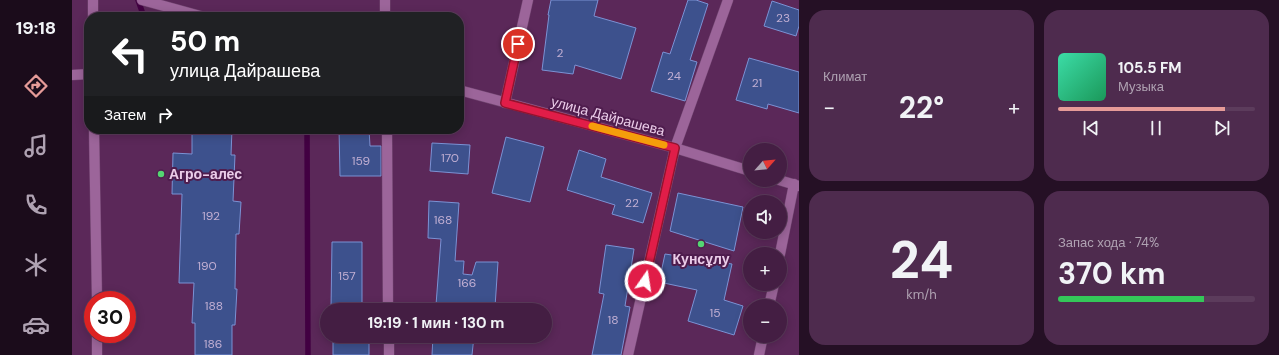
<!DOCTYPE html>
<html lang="ru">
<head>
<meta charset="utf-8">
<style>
	:root { --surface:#441e43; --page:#4e2b4e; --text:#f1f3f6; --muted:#afa2b2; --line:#5c3c5c; --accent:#e69b98 }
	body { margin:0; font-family:"DM Sans",sans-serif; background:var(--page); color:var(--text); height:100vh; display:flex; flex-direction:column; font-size:15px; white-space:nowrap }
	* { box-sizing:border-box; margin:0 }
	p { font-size:13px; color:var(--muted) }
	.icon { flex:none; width:22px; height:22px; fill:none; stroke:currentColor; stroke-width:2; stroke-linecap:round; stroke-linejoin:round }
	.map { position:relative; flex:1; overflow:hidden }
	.drawer { display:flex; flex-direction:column; gap:10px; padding:10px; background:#251025; width:480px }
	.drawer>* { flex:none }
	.banner { position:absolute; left:12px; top:12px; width:380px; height:122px; border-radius:16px; box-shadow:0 2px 10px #0003,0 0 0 1px var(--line); background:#202124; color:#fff; overflow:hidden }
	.needle { width:26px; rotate:63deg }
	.controls { position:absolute; left:671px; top:143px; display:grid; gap:8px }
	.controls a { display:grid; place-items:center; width:44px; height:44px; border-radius:50%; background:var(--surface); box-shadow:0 2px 10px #0003,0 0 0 1px var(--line); font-size:20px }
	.speed { position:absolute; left:12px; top:291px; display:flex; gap:8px; font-size:20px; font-weight:700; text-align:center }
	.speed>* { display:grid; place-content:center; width:52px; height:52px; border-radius:50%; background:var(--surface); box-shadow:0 2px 10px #0003,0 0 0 1px var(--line); line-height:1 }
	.speed .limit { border:6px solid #d22; background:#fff; color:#111 }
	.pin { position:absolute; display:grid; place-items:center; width:34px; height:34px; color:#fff; margin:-17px; border:2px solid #fff; border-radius:50%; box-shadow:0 1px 4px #0007 }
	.me { position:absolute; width:44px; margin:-22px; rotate:13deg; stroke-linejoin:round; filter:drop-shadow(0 0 3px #0008) }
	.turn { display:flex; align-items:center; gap:14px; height:84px; padding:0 20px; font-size:18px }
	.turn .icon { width:52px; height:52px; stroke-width:2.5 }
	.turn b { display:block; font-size:28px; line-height:34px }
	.then { display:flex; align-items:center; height:38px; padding:0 20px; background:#0003; gap:8px; font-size:15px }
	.big { font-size:30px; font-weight:700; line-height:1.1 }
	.drawer .tile { flex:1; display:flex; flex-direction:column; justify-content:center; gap:6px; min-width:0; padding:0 14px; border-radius:16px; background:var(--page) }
	.drawer .dial { align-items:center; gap:0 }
	.dial b { font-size:52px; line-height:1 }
	.song { display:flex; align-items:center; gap:12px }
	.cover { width:48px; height:48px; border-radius:6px; background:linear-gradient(135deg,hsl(160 70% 55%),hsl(150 70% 35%)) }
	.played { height:4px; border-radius:2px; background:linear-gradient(90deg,var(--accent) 85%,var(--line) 85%) }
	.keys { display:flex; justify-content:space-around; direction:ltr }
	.heat { display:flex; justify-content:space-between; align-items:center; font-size:22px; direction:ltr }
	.charge { height:6px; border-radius:3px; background:linear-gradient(90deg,#34c759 74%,var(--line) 0) }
	.drawer .tiles { flex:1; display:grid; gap:10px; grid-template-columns:repeat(2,1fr) }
	.trip { position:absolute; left:248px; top:303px; width:232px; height:40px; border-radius:20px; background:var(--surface); box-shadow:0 2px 10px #0003,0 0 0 1px var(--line); font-weight:700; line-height:40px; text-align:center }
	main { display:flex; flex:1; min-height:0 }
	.tabs { display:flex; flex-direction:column; width:72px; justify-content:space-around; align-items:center; background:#1b0c1b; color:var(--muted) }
	.tabs .icon { width:28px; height:28px }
	.tabs .active { color:var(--accent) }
	.tabs b { font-size:18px; color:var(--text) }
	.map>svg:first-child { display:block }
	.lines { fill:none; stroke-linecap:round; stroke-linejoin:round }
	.stream { stroke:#420042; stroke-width:5.5 }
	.building { fill:#3d518d; stroke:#7b92d4 }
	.street-casing { stroke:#724671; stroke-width:11 }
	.secondary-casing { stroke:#724671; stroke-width:11 }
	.street { stroke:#9c659a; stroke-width:10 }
	.secondary { stroke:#9c659a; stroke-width:10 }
	.route-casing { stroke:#92132f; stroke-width:10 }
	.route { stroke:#e11d48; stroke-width:7 }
	.slow { stroke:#f59e0b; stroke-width:7 }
	.poi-dot { fill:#54d672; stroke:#4f1d4e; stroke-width:1.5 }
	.labels { text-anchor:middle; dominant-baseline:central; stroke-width:4; stroke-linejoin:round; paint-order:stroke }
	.number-label { font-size:12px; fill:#c0aed2 }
	.street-label { font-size:14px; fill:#ebcde9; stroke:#4f1d4e }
	.poi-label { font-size:14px; font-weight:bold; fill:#ebcde9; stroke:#4f1d4e; text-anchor:start }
</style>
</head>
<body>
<main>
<nav class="tabs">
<b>19:18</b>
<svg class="icon active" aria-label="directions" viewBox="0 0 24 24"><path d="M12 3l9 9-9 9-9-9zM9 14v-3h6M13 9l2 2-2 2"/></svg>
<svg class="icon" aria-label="music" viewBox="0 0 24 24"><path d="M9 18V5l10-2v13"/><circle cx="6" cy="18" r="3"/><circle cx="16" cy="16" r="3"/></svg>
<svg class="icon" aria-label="phone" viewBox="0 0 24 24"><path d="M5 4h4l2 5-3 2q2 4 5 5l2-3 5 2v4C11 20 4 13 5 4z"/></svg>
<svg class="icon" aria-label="climate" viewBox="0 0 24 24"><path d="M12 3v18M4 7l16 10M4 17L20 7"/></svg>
<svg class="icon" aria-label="car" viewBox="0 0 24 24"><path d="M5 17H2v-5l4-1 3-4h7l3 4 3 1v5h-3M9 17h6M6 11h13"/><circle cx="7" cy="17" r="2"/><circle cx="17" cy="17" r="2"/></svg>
</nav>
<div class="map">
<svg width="727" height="355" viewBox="0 0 727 355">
	<rect width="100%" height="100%" fill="#5b2859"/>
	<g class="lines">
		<path class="stream" d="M66 0 72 17
			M235 129 236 355"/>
	</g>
	<path class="building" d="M479 0H526L522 16 564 28 549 79 503 65 501 74 470 70 477 15H476Z
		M616 0H624L636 4 618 60 625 62 613 101 579 91 591 52 598 54Z
		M700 1 727 10V26L724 36 692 26Z
		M677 58 727 72V113L696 104 695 109 664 100Z
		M120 129H160L159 155H163L161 201 169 202 167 234H164L163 289H165L163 325H160V355H123V323H120L122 283H107L110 194H100L101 153 120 154Z
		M267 129H297L298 146H309V176H268Z
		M434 137 472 147 458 202 420 193Z
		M360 143 398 145 396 174 358 171Z
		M507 150 534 159 529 177 580 193 571 223 540 214 543 205 495 190Z
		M606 193 671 207 662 251 598 231Z
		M357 201 387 203 383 261H392L391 274 400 275 404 262H426L423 307 364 305 369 239 356 238Z
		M260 242H290V310L259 309Z
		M534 245 562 249 553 306 558 307 549 355H520L532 294 527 293Z
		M593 254 660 264 652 300 671 306 662 335 616 321 625 290 587 282Z
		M261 336H297V355H261Z
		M361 336H402L400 355H360Z"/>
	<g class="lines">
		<defs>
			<path id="street" d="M70 0 132 17
				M313 0V17
				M0 75 17 74
				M387 90 603 148 678 171
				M433 103 456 0
				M315 129 316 310
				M707 180 727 186
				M708 254 722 184
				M697 306 702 284
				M317 336V355
				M556 355 603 148 656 0
				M687 355 691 336"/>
			<path id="secondary" d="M21 0V17
				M22 129 25 300
				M25 334V355"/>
		</defs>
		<use href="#street" class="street-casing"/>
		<use href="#secondary" class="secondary-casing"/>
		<use href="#street" class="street"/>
		<use href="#secondary" class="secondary"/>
	</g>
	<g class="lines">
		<defs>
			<path id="route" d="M446 44 433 103 603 148 573 281"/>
		</defs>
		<use href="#route" class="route-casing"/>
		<use href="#route" class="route"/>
		<path class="slow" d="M520 126 592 145"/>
	</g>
	<g class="poi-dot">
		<circle cx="89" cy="174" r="4"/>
		<circle cx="629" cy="244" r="4"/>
	</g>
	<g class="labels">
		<g class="number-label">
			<text x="711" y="18">23</text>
			<text x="488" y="53">2</text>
			<text x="602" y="76">24</text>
			<text x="685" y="83">21</text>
			<text x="378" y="158">170</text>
			<text x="289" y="161">159</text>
			<text x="560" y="203">22</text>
			<text x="139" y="216">192</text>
			<text x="371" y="220">168</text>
			<text x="135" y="266">190</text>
			<text x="275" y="276">157</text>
			<text x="395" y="283">166</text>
			<text x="142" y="306">188</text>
			<text x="643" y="313">15</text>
			<text x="541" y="320">18</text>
			<text x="141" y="344">186</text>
		</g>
		<g class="street-label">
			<text transform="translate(536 116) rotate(15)">улица Дайрашева</text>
		</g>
		<g class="poi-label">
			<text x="97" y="174">Агро-алес</text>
			<text x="629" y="259" text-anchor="middle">Кунсұлу</text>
		</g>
	</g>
</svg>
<div class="controls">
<a><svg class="needle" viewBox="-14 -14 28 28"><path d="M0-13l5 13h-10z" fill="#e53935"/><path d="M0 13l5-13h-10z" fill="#afa2b2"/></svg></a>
<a><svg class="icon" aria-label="sound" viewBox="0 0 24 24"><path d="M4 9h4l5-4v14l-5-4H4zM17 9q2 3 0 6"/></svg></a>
<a>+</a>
<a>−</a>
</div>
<div class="speed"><div class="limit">30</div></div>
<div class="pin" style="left:446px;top:44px;background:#d93025"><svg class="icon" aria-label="arrive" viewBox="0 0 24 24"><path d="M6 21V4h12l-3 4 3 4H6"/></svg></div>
<svg class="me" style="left:573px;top:281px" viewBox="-20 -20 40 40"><circle r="17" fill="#e11d48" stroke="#fff" stroke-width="3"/><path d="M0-11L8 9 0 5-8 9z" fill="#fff"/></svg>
<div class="trip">19:19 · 1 мин · 130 m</div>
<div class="banner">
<div class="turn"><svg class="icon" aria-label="left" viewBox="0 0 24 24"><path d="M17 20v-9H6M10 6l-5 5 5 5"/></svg><div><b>50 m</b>улица Дайрашева</div></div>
<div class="then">Затем<svg class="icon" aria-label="right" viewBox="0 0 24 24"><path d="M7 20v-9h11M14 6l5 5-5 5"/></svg></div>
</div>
</div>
<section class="drawer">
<div class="tiles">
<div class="tile"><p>Климат</p>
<div class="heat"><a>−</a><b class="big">22°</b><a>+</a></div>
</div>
<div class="tile">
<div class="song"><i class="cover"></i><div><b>105.5 FM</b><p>Музыка</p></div></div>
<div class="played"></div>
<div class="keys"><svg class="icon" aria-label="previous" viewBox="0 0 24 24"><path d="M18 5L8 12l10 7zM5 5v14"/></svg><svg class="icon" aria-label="pause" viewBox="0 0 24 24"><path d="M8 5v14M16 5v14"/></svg><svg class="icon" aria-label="next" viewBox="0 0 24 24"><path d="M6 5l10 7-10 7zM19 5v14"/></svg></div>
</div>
<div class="tile dial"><b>24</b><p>km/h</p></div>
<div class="tile"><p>Запас хода · 74%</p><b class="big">370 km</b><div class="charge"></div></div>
</div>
</section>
</main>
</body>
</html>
